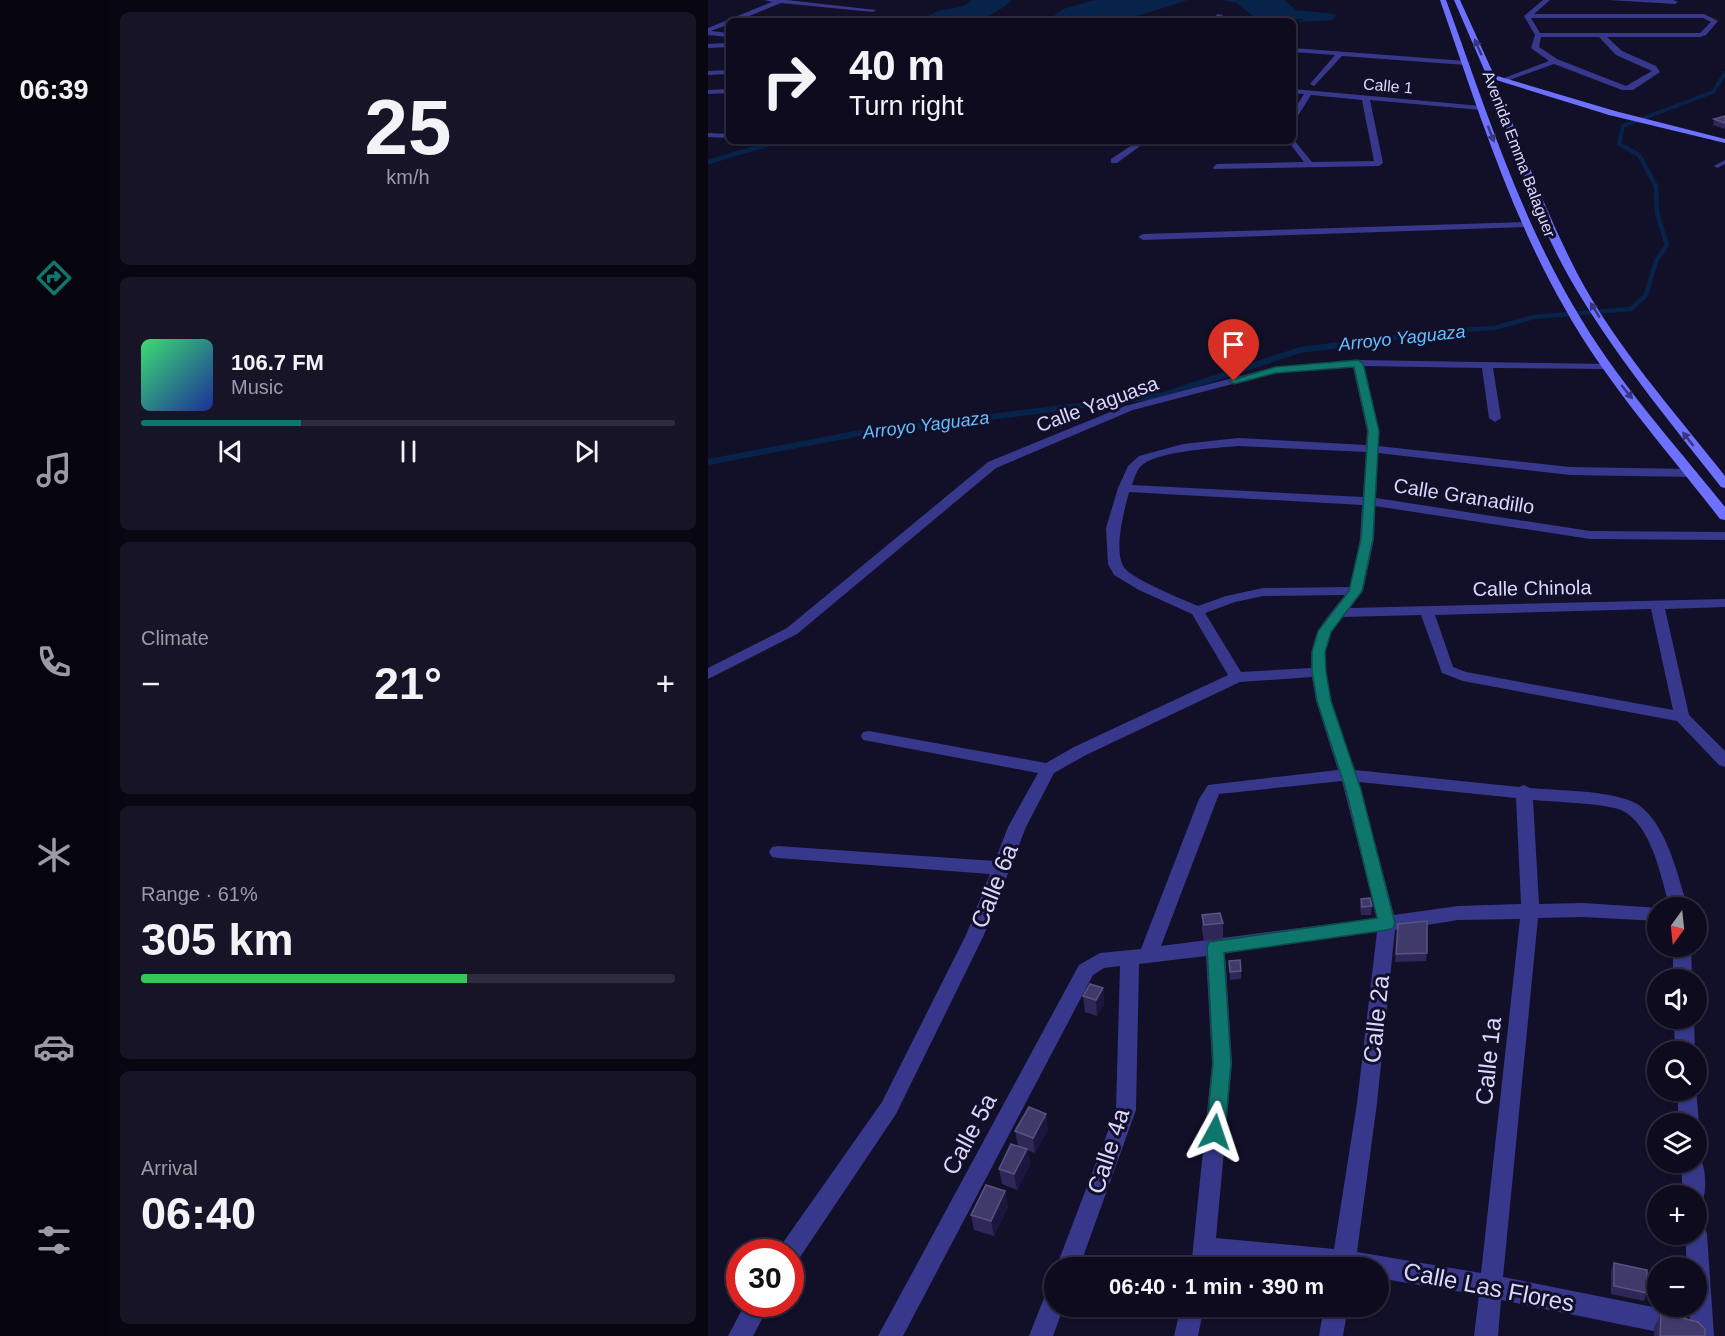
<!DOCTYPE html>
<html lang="en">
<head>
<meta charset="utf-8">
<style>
	:root { --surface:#0e0b1f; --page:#171428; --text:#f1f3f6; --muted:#9b9ba4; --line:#2e2b3d; --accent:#0f766e }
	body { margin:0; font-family:Helvetica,sans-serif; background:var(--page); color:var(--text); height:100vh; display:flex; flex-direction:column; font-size:22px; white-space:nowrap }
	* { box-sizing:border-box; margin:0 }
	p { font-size:20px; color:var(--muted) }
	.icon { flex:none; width:33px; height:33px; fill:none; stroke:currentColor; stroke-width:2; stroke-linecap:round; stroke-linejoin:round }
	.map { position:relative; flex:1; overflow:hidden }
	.sheet { display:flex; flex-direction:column; gap:12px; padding:12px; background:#080611; width:600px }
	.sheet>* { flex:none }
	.banner { position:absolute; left:18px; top:18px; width:570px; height:126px; border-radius:9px; box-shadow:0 2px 4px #0004,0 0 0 2px var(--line); background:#0e0b1f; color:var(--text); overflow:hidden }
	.needle { width:39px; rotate:195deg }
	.tools { position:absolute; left:939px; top:897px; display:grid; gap:12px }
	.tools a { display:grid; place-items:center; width:60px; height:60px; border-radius:50%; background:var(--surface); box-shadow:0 2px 4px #0004,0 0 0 2px var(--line); font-size:30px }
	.speed { position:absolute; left:18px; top:1239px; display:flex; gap:12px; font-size:30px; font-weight:700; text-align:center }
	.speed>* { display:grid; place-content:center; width:78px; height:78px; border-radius:50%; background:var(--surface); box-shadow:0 2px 4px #0004,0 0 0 2px var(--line); line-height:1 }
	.speed .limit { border:9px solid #d22; background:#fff; color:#111 }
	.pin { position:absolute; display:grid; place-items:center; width:51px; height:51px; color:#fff; margin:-62px -26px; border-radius:50% 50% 50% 0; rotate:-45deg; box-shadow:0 0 6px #0007 }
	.pin .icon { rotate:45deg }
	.me { position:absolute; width:66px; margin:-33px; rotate:5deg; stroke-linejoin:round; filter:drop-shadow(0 0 4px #0008) }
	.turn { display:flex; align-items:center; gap:21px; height:126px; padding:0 24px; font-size:27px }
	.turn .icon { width:78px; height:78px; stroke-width:2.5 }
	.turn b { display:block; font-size:42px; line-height:51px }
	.big { font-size:45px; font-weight:600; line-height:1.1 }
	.sheet .tile { flex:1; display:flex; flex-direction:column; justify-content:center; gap:9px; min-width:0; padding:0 21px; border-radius:9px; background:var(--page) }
	.sheet .dial { align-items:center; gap:0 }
	.dial b { font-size:78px; line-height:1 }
	.song { display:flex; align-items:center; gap:18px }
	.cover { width:72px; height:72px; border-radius:9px; background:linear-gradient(135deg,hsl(140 70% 55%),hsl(230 70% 35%)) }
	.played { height:6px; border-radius:3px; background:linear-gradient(90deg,var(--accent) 30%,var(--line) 30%) }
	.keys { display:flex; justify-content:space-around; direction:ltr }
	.heat { display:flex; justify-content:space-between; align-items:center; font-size:33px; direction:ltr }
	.charge { height:9px; border-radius:4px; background:linear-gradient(90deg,#34c759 61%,var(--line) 0) }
	.trip { position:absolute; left:336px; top:1257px; width:345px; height:60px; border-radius:30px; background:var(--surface); box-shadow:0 2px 4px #0004,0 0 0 2px var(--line); font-weight:600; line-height:60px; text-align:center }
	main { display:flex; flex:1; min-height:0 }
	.menu { display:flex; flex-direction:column; width:108px; justify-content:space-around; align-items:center; background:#06040c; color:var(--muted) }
	.menu .icon { width:42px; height:42px }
	.menu .current { color:var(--accent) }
	.menu b { font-size:27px; color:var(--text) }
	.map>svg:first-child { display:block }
	.water { fill:#07234a }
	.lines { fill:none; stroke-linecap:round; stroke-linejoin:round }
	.stream-far2 { stroke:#07234a; stroke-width:4 }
	.stream-far1 { stroke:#07234a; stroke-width:4.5 }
	.stream { stroke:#07234a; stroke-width:6 }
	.lane { fill:#37388b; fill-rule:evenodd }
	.street { fill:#37388b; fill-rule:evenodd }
	.secondary { fill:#6e71ff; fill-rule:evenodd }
	.wall { fill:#2e2758 }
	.shaded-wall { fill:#1b163d }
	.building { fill:#403a6a; stroke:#585381; stroke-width:1.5 }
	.oneway { fill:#37367f }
	.route { fill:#0f766e; stroke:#0a4d48; stroke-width:1.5 }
	.labels { text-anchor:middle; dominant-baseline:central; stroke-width:6; stroke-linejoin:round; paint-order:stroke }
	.far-street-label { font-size:16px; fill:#dad7ff; stroke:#120f29 }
	.far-water-label { font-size:18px; font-style:italic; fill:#65bfff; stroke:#120f29 }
	.street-label { font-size:20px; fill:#dad7ff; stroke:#120f29 }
	.near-street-label { font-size:24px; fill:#dad7ff; stroke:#120f29 }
</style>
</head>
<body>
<main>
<nav class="menu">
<b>06:39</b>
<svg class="icon current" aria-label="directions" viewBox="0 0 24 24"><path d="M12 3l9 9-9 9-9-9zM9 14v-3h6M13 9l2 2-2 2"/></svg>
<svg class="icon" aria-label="music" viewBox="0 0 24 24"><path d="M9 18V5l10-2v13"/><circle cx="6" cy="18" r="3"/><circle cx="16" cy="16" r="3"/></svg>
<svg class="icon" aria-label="phone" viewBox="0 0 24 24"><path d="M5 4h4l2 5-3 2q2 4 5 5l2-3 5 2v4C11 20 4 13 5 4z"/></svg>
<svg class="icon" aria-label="climate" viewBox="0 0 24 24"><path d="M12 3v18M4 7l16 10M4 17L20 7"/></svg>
<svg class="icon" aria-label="car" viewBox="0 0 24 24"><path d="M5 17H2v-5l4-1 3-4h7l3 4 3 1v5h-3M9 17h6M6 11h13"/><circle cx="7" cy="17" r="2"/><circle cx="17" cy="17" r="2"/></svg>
<svg class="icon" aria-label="filters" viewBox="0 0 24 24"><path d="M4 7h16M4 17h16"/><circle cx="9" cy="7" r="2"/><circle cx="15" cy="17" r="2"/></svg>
</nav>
<section class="sheet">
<div class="tile dial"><b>25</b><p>km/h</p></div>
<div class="tile">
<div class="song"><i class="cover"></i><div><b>106.7 FM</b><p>Music</p></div></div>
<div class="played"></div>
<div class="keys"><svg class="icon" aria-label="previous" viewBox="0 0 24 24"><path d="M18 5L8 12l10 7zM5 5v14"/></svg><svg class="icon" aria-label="pause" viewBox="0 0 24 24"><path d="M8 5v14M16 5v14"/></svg><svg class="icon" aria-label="next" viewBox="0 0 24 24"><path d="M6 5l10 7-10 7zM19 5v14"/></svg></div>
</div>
<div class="tile"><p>Climate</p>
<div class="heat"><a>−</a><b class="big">21°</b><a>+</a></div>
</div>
<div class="tile"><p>Range · 61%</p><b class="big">305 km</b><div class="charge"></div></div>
<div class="tile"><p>Arrival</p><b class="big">06:40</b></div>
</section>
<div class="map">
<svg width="1017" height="1336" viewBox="0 0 1017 1336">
	<rect width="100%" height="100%" fill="#120f29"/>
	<path class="water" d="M264 0H304C274 28 245 21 207 21 216 20 218 17 226 13 238 7 255 10 264 0Z
		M387 0H480L413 21H339L355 9Z
		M515 0H576L588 10 628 14 625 20 590 22 595 19H549L528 3Z"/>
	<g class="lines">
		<path class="stream-far2" d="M46 149 73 141
			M920 149 911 144 915 126 1005 92 1017 73"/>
		<path class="stream-far1" d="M0 162 51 147
			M659 341 737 331 786 328 826 317 923 309 938 295 948 261 959 245 949 213 948 186 931 155 917 147"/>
		<path class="stream" d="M0 462 147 434 456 395 592 350 671 340"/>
		<path class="lane" d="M1017 160V164L1009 168 1006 166Z"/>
		<path class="street" d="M56 0H79L168 10 165 12 73 3 29 21H21V24L3 31 21 33V37L0 35V28L64 2Z
			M835 0H842L826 14H996L1010 21 998 35 992 37H899L914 51 948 66 952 72 925 90H914L846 64 796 82V78L841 61 823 48 827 35 816 16ZM823 18H995L1003 22 992 33H832ZM833 37H891L908 55 944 71 918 86 849 59 831 47Z
			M900 0H965L970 2 967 4Z
			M510 14 515 15 508 21H501Z
			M21 43V47L0 48V44Z
			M585 48 758 61 762 63 758 65 634 56 606 86 602 84 627 55 585 52Z
			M21 70V74L0 75V71Z
			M21 89V93L0 94V90Z
			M585 89 773 106 777 108 773 110 662 100 675 163 671 166 506 169 505 167 509 164 596 162 580 141H585V139L604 162 666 161 654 100 603 95 588 119H585V111L596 94 585 93Z
			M0 133 21 134V138L0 137Z
			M430 141H439L409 163H403V159Z
			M818 222 823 225 821 227 435 240 430 237 435 234Z
			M650 360 902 364 904 366 898 369 785 368 793 418 787 422 781 418 774 368 656 366 671 431 670 446 862 467 984 469 990 473 984 477 862 475 670 453 668 498 882 531 1017 532V540L882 539 667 506 666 539 655 591 642 608 1017 599V607L957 609 981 715 1017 751V767L1011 765 969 721 755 681 734 673 713 615 634 617C631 622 625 627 623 632 605 670 634 733 647 770L811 787 816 785 822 788C853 791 895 790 923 801 957 815 970 876 980 908H962C953 878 944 824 913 810 896 803 845 802 825 800L831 904 875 903 952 908H950V921L875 917 830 918 795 1277 970 1312 978 1316 982 1324 981 1306H988V1268H979L977 1234H988V1224L996 1226 999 1234 1006 1336H982V1324L978 1332 970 1336 793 1300 790 1336H766L771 1295 670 1278V1268H588L506 1260 505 1268H483L504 1063 498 956 431 964 428 1110 371 1268H348L408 1110 412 966 396 968 385 975 195 1336H170L371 965 392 953 433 949 491 799 500 785 630 770 608 701 604 677 532 682 378 755 346 773 318 827 276 935 188 1114 90 1260 82 1263V1252H71L74 1244 174 1102 258 935 282 874 70 858 64 857 61 852 64 847 70 846 287 861 300 827 330 773 161 741 155 740 153 736 155 732 161 731 338 763 366 747 520 675 484 614 431 590 406 575 400 564 398 528 410 488 420 466 431 456 475 444 530 438 658 445 659 431 645 367 567 373 425 410 288 468 89 634 0 679V668L79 628 280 462 417 406 567 367ZM530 446 658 452 655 497 424 485C426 479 428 472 432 467 446 451 509 448 530 446ZM421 492 654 505 652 539 642 587 555 588 518 596 490 606C476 600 421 578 415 566 406 547 416 512 421 492ZM637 595C617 620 602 634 603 668L533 672 497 613 527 602 555 596ZM943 609 965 710 758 672 745 667 727 615ZM634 781 669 918 453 946 511 794ZM651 782 808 798 813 904 750 906 686 915ZM812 919 773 1273 649 1252 669 1103 687 930 750 920ZM669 932 649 1103 626 1249 508 1238 524 1063 517 953Z
			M965 946H983L984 980H965Z
			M966 1018H986L987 1052H967Z
			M988 1088 991 1124 988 1130V1124H971L969 1090H988Z
			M988 1154C999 1162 999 1191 994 1203L988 1205V1196H975L973 1162H988Z
			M346 1290V1306H356L345 1336H321L338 1293Z
			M37 1304H62L45 1336H20Z
			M473 1306H496L490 1336H466Z
			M616 1306H640L635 1336H611Z"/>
		<path class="secondary" d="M732 0H738C776 104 810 212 866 307 908 380 965 442 1017 507V520L1012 519C958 449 899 384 856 307 801 211 768 104 732 0Z
			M746 0H752L786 75 907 111 1017 139V143L901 115 788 80C813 146 837 211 869 273 908 347 966 411 1017 476V488L1013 487C959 418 904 352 861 277 826 215 804 145 780 79L773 76 778 74Z"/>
	</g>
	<path class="wall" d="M1017 116V129L1005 125 1006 119Z
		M653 899 664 906 663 915H653L652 907Z
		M494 915 515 923V939L496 941 494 931Z
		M690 924 719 953 718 961 687 962Z
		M521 961 533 971V979L522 980Z
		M395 988 396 1004 389 1016 377 1012 375 996Z
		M338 1114 340 1129 327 1153 319 1150 322 1164 309 1190 294 1184 291 1169 310 1146 307 1131Z
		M297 1191 300 1207 286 1236 266 1230 263 1215Z
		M906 1263 939 1293 936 1301 903 1294V1271Z
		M953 1313 997 1336H946V1327Z"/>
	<path class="shaded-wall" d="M395 988 396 1004 389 1016 388 1000Z
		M338 1114 340 1129 327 1153 325 1138Z
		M319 1149 322 1164 309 1190 306 1174Z
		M297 1191 300 1207 286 1236 283 1221Z"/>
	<path class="building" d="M1017 116V123L1006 119Z
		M662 898 664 906 654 907 653 899Z
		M512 913 515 923 496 925 494 915Z
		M719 921V953L688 954 690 924Z
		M532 960 533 971 522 972 521 961Z
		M382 984 395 988 388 1000 375 996Z
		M321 1107 338 1114 325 1138 307 1131Z
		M303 1144 319 1149 306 1174 291 1169Z
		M278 1185 297 1191 283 1221 263 1215Z
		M906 1263 939 1270V1293L906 1286Z
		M953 1313 990 1322 997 1329V1336H952Z"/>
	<defs><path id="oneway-solid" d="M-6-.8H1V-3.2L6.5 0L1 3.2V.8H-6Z" transform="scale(1.5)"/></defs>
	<g class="oneway">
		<use href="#oneway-solid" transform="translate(770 47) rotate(-114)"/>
		<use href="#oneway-solid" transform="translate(783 134) rotate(69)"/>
		<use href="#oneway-solid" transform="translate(887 310) rotate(-122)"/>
		<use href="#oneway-solid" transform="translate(919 392) rotate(51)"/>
		<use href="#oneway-solid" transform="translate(980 439) rotate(-128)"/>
	</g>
	<path class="route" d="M650 360 655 363 671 431 665 539 654 591 623 632 617 652 618 672 623 701 653 790 687 923 685 928 679 930 516 953 523 1063 517 1132 514 1138 507 1141 501 1138 498 1132 505 1063 499 947 501 942 669 918 638 790 609 701 604 672V652L610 631 641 591 653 539 660 431 646 367 568 373 526 384 521 381 567 367Z"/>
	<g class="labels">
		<g class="far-street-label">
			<text transform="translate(680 86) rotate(5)">Calle 1</text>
			<text transform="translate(811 154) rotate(69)">Avenida Emma Balaguer</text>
		</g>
		<g class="far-water-label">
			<text transform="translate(694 338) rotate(-6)">Arroyo Yaguaza</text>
			<text transform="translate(218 425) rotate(-7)">Arroyo Yaguaza</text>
		</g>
		<g class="street-label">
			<text transform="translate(389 404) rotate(-20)">Calle Yaguasa</text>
			<text transform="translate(756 496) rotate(9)">Calle Granadillo</text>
			<text transform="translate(824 588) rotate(-1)">Calle Chinola</text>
		</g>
		<g class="near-street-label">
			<text transform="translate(286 886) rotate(-68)">Calle 6a</text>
			<text transform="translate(668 1019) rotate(-84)">Calle 2a</text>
			<text transform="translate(780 1061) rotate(-84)">Calle 1a</text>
			<text transform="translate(261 1134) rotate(-62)">Calle 5a</text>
			<text transform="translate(400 1151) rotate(-72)">Calle 4a</text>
			<text transform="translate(781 1287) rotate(11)">Calle Las Flores</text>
		</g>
	</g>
</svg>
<div class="tools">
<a><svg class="needle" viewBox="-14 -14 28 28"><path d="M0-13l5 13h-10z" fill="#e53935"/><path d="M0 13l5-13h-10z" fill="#9b9ba4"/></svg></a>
<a><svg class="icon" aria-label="sound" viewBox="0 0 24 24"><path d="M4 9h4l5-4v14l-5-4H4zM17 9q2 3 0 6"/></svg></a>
<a><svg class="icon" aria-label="search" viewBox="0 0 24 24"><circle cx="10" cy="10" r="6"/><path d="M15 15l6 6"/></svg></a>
<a><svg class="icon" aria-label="layers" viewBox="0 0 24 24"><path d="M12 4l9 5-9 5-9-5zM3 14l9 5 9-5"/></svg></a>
<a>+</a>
<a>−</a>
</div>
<div class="speed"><div class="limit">30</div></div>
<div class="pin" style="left:526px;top:381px;background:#d93025"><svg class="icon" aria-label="arrive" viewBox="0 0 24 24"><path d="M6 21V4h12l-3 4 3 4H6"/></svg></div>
<svg class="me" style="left:507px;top:1132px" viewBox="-20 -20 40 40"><path d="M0-17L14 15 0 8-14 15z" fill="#0f766e" stroke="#fff" stroke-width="4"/></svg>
<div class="trip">06:40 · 1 min · 390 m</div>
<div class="banner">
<div class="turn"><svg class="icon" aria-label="right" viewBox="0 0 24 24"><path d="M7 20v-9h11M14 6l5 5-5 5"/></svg><div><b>40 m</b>Turn right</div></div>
</div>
</div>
</main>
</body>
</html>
